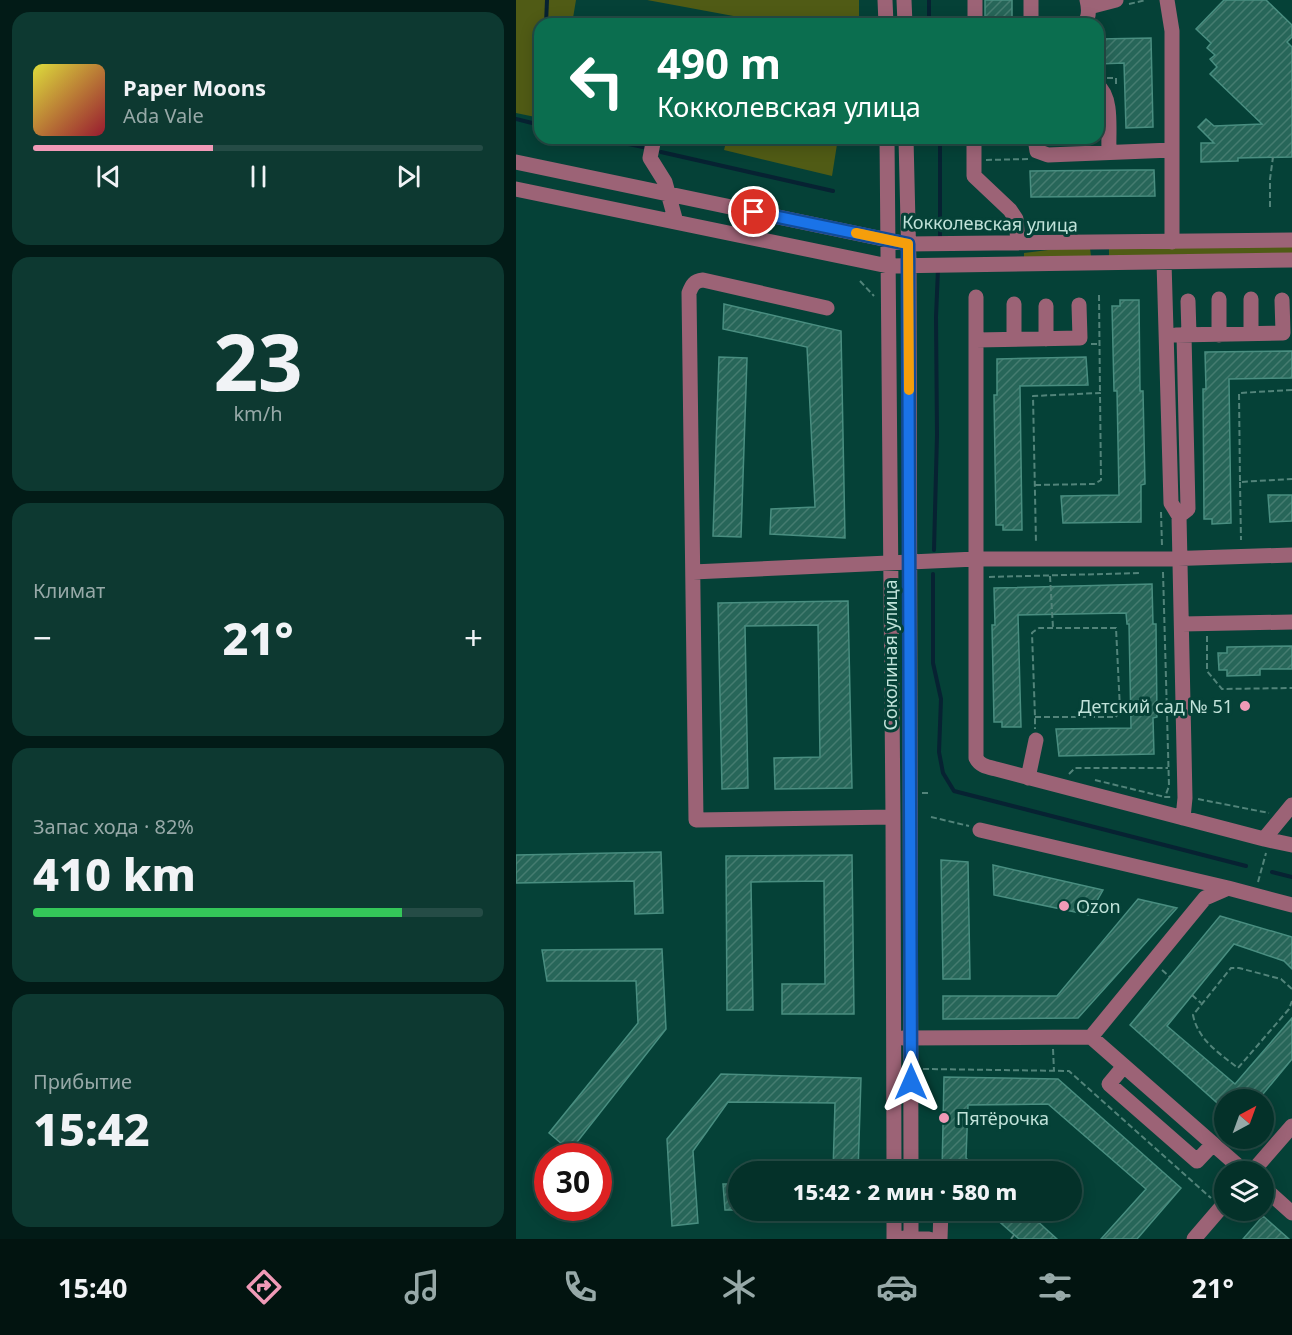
<!DOCTYPE html>
<html lang="ru">
<head>
<meta charset="utf-8">
<style>
	:root { --surface:#043129; --page:#0d3931; --text:#f1f3f6; --muted:#97a9a8; --line:#254c46; --accent:#f09ab7 }
	body { margin:0; font-family:"Noto Sans",sans-serif; background:var(--page); color:var(--text); height:100vh; display:flex; flex-direction:column; font-size:22px; white-space:nowrap }
	* { box-sizing:border-box; margin:0 }
	p { font-size:20px; color:var(--muted) }
	.icon { flex:none; width:33px; height:33px; fill:none; stroke:currentColor; stroke-width:2; stroke-linecap:round; stroke-linejoin:round }
	.map { position:relative; flex:1; overflow:hidden }
	.details { display:flex; flex-direction:column; gap:12px; padding:12px; background:#021b17; width:516px }
	.details>* { flex:none }
	.banner { position:absolute; left:18px; top:18px; width:570px; height:126px; border-radius:18px; box-shadow:0 3px 15px #0003,0 0 0 2px var(--line); background:#0b6e4f; color:#fff; overflow:hidden }
	.needle { width:39px; rotate:41deg }
	.tools { position:absolute; left:698px; top:1089px; display:grid; gap:12px }
	.tools a { display:grid; place-items:center; width:60px; height:60px; border-radius:50%; background:var(--surface); box-shadow:0 3px 15px #0003,0 0 0 2px var(--line); font-size:30px }
	.speed { position:absolute; left:18px; top:1143px; display:flex; gap:12px; font-size:30px; font-weight:700; text-align:center }
	.speed>* { display:grid; place-content:center; width:78px; height:78px; border-radius:50%; background:var(--surface); box-shadow:0 3px 15px #0003,0 0 0 2px var(--line); line-height:1 }
	.speed .limit { border:9px solid #d22; background:#fff; color:#111 }
	.pin { position:absolute; display:grid; place-items:center; width:51px; height:51px; color:#fff; margin:-26px; border:3px solid #fff; border-radius:50%; box-shadow:0 2px 6px #0007 }
	.me { position:absolute; width:66px; margin:-33px; rotate:0deg; stroke-linejoin:round; filter:drop-shadow(0 0 4px #0008) }
	.turn { display:flex; align-items:center; gap:21px; height:126px; padding:0 24px; font-size:27px }
	.turn .icon { width:78px; height:78px; stroke-width:2.5 }
	.turn b { display:block; font-size:42px; line-height:51px }
	.big { font-size:45px; font-weight:800; line-height:1.1 }
	.details .tile { flex:1; display:flex; flex-direction:column; justify-content:center; gap:9px; min-width:0; padding:0 21px; border-radius:18px; background:var(--page) }
	.details .dial { align-items:center; gap:0 }
	.dial b { font-size:78px; line-height:1 }
	.song { display:flex; align-items:center; gap:18px }
	.cover { width:72px; height:72px; border-radius:9px; background:linear-gradient(135deg,hsl(60 70% 55%),hsl(350 70% 35%)) }
	.played { height:6px; border-radius:3px; background:linear-gradient(90deg,var(--accent) 40%,var(--line) 40%) }
	.keys { display:flex; justify-content:space-around; direction:ltr }
	.heat { display:flex; justify-content:space-between; align-items:center; font-size:33px; direction:ltr }
	.charge { height:9px; border-radius:4px; background:linear-gradient(90deg,#34c759 82%,var(--line) 0) }
	.trip { position:absolute; left:212px; top:1161px; width:354px; height:60px; border-radius:30px; background:var(--surface); box-shadow:0 3px 15px #0003,0 0 0 2px var(--line); font-weight:800; line-height:60px; text-align:center }
	.dock { display:flex; height:96px; justify-content:space-around; align-items:center; background:#021410; color:var(--muted) }
	.dock .icon { width:42px; height:42px }
	.dock .active { color:var(--accent) }
	.dock b { font-size:27px; color:var(--text) }
	main { display:flex; flex:1; min-height:0 }
	.map>svg:first-child { display:block }
	.grass { fill:#505b15 }
	.lines { fill:none; stroke-linecap:round; stroke-linejoin:round }
	.stream { stroke:#072232; stroke-width:4 }
	.building { fill:url(#building-hatch); stroke:#498e80; stroke-width:1.5 }
	.path { stroke:#52847a; stroke-width:2; stroke-dasharray:6 3; stroke-linecap:butt }
	.minor { stroke:#9c6376; stroke-width:15 }
	.route-casing { stroke:#114b97; stroke-width:15 }
	.route { stroke:#1a73e8; stroke-width:10 }
	.slow { stroke:#f59e0b; stroke-width:10 }
	.poi-dot { fill:#f09ab7; stroke:#054137; stroke-width:2 }
	.labels { text-anchor:middle; dominant-baseline:central; stroke-width:6; stroke-linejoin:round; paint-order:stroke }
	.street-label { font-size:18px; fill:#c0e2d9; stroke:#054137 }
	.poi-label { font-size:18px; fill:#c0e2d9; stroke:#054137; text-anchor:start }
</style>
</head>
<body>
<main>
<section class="details">
<div class="tile">
<div class="song"><i class="cover"></i><div><b>Paper Moons</b><p>Ada Vale</p></div></div>
<div class="played"></div>
<div class="keys"><svg class="icon" aria-label="previous" viewBox="0 0 24 24"><path d="M18 5L8 12l10 7zM5 5v14"/></svg><svg class="icon" aria-label="pause" viewBox="0 0 24 24"><path d="M8 5v14M16 5v14"/></svg><svg class="icon" aria-label="next" viewBox="0 0 24 24"><path d="M6 5l10 7-10 7zM19 5v14"/></svg></div>
</div>
<div class="tile dial"><b>23</b><p>km/h</p></div>
<div class="tile"><p>Климат</p>
<div class="heat"><a>−</a><b class="big">21°</b><a>+</a></div>
</div>
<div class="tile"><p>Запас хода · 82%</p><b class="big">410 km</b><div class="charge"></div></div>
<div class="tile"><p>Прибытие</p><b class="big">15:42</b></div>
</section>
<div class="map">
<svg width="776" height="1239" viewBox="0 0 776 1239">
	<defs>
		<pattern id="building-hatch" width="6" height="6" patternUnits="userSpaceOnUse" patternTransform="scale(1.5)"><rect width="6" height="6" fill="#276659"/><path d="M-1 1l2-2M0 6l6-6M5 7l2-2" fill="none" stroke="#457c70"/></pattern>
	</defs>
	<rect width="100%" height="100%" fill="#054137"/>
	<path class="grass" d="M0 0H60L56 24H24V118L0 113Z
		M131 0H343V24H238L239 20Z
		M211 138H322L316 176 208 150Z
		M776 245V253L593 256V248Z
		M574 248 575 256 508 257V253L540 249Z"/>
	<g class="lines">
		<path class="stream" d="M413 0V24
			M30 24 31 0
			M0 119 24 125
			M84 138 127 147
			M145 152 317 191
			M424 240V138
			M418 550 421 435 420 317 422 269
			M417 574V663L425 699 423 752 427 773 438 791 730 866
			M756 872 776 877"/>
	</g>
	<path class="building" d="M469 0H496V24H469Z
		M708 0H750L776 25V37L771 42 776 47V157L722 158V161L685 162V143H698L682 127 690 119 698 126 746 124 694 74 701 67 694 59 699 55 691 48 695 43 680 29Z
		M635 38 637 127 610 128 608 63 582 64V39Z
		M618 170H638L639 196 515 197 514 171Z
		M604 300H623L624 391H627L629 484 625 485V522L547 523 545 496 603 495 601 391H598L596 306H604Z
		M208 304 325 331 329 538 254 534 255 509 299 507 291 347 207 329Z
		M776 351V378L713 379 715 523 696 524V519H688L687 389H690L689 352Z
		M203 357 231 358 225 537 197 536Z
		M570 357 572 385 504 386 506 530H487V525H480L478 395H481V359Z
		M752 495H776V521L754 522Z
		M636 584 637 624H640L641 717 637 718 638 754 543 756 540 729 615 728 613 624H611L610 613 502 615 505 727H486V722H478L476 625H479L478 588Z
		M332 601 336 788 259 789 258 758 304 757 302 625 229 626 232 788 206 789 202 603Z
		M776 646V669H744V675L711 676V670H703L702 653H711V647Z
		M145 852 147 913 119 914 118 881 0 883V855Z
		M336 855 338 1014H266V984H309L308 881 235 882 237 1010H211L210 856Z
		M425 860 452 862 454 979H427Z
		M477 865 587 890 573 915 478 895Z
		M622 899 661 908 562 1018 427 1019V996H541Z
		M704 916 776 937V969L768 961 718 944 651 1026 719 1084 776 1018V1059L742 1100H708V1109L614 1025Z
		M146 949 150 1029 54 1151 33 1133 122 1023 120 981H31L26 950Z
		M205 1074 345 1078 342 1172H317L319 1103 212 1102 177 1151 182 1223 156 1226 151 1139Z
		M428 1077 542 1079 665 1188 621 1239H585L630 1189 532 1104 452 1105 450 1158 465 1172H426Z
		M207 1184H222V1210H209Z
		M470 1210H509L541 1239H503Z
		M747 1216 773 1239H727Z"/>
	<g class="lines">
		<path class="path" d="M613 4 630 0
			M591 78H600V87
			M470 160 512 159
			M754 207V179L757 157
			M344 281 358 296
			M583 295 584 393
			M575 344H583
			M776 390 723 393 724 482 776 479
			M724 482 725 540
			M519 485 578 484 585 480 584 393 517 396 520 543
			M645 512 646 546
			M647 572 653 786 649 797H655
			M534 576 537 628
			M473 577 624 573
			M691 636V671L706 689 776 688
			M519 717H600L604 709 600 628H523L517 632 516 633 519 717V729
			M553 774 559 768H652
			M579 780 649 797
			M406 793H415
			M682 799 753 813
			M415 817 453 826
			M742 882 750 853
			M646 970 654 977
			M776 989 765 979 723 968H715L677 1015C682 1040 703 1053 722 1068L773 1009 776 1001
			M676 995 685 1003
			M537 1049 538 1071
			M407 1069 553 1071 695 1198
			M495 1239 498 1235"/>
		<path class="minor" d="M369 0 370 24
			M388 0 389 24
			M515 0V24
			M651 0 656 31V242
			M573 7 600 0
			M459 24V0
			M568 24C574 17 573 8 571 0
			M582 86C597 97 592 133 593 151
			M138 138 134 158 149 182 160 222
			M371 138 377 817 378 1172
			M390 138 393 265 395 1172
			M458 138V176L494 210 500 219 502 243
			M519 138 521 151 532 155 656 150
			M0 162 391 244 776 240
			M0 189 372 266 776 260
			M648 262 655 503 663 516 669 798 667 818
			M460 297V758C464 766 472 767 480 769L748 839
			M703 299V335
			M735 299V334
			M672 301 673 335
			M498 304V339
			M530 306V339
			M311 308 187 280C178 281 176 285 173 293L180 820 377 817
			M660 335 767 333 766 300
			M460 340 564 338 563 305
			M663 516 672 509 668 335
			M177 572 460 559H647L776 555
			M666 624 776 622
			M512 778 520 740
			M776 805 748 839 776 845
			M464 830 712 888 776 905
			M575 1037 689 898 712 888
			M387 1038 575 1037 729 1172
			M608 1066 593 1084 681 1161 697 1144
			M736 1172 776 1126
			M747 1187 776 1213
			M378 1210V1239
			M395 1210V1239
			M378 1238 413 1239
			M424 1239 425 1210
			M678 1239 708 1204"/>
	</g>
	<g class="lines">
		<defs>
			<path id="route" d="M238 212 392 244 395 1082"/>
		</defs>
		<use href="#route" class="route-casing"/>
		<use href="#route" class="route"/>
		<path class="slow" d="M340 233 392 244 393 390"/>
	</g>
	<g class="poi-dot">
		<circle cx="729" cy="706" r="6"/>
		<circle cx="548" cy="906" r="6"/>
		<circle cx="428" cy="1118" r="6"/>
	</g>
	<g class="labels">
		<g class="street-label">
			<text transform="translate(474 223) rotate(1)">Кокколевская улица</text>
			<text transform="translate(374 655) rotate(-90)">Соколиная улица</text>
		</g>
		<g class="poi-label">
			<text x="717" y="706" text-anchor="end">Детский сад № 51</text>
			<text x="560" y="906">Ozon</text>
			<text x="440" y="1118">Пятёрочка</text>
		</g>
	</g>
</svg>
<div class="tools">
<a><svg class="needle" viewBox="-14 -14 28 28"><path d="M0-13l5 13h-10z" fill="#e53935"/><path d="M0 13l5-13h-10z" fill="#97a9a8"/></svg></a>
<a><svg class="icon" aria-label="layers" viewBox="0 0 24 24"><path d="M12 4l9 5-9 5-9-5zM3 14l9 5 9-5"/></svg></a>
</div>
<div class="speed"><div class="limit">30</div></div>
<div class="pin" style="left:238px;top:212px;background:#d93025"><svg class="icon" aria-label="arrive" viewBox="0 0 24 24"><path d="M6 21V4h12l-3 4 3 4H6"/></svg></div>
<svg class="me" style="left:395px;top:1082px" viewBox="-20 -20 40 40"><path d="M0-17L14 15 0 8-14 15z" fill="#1a73e8" stroke="#fff" stroke-width="4"/></svg>
<div class="trip">15:42 · 2 мин · 580 m</div>
<div class="banner">
<div class="turn"><svg class="icon" aria-label="left" viewBox="0 0 24 24"><path d="M17 20v-9H6M10 6l-5 5 5 5"/></svg><div><b>490 m</b>Кокколевская улица</div></div>
</div>
</div>
</main>
<nav class="dock">
<b>15:40</b>
<svg class="icon active" aria-label="directions" viewBox="0 0 24 24"><path d="M12 3l9 9-9 9-9-9zM9 14v-3h6M13 9l2 2-2 2"/></svg>
<svg class="icon" aria-label="music" viewBox="0 0 24 24"><path d="M9 18V5l10-2v13"/><circle cx="6" cy="18" r="3"/><circle cx="16" cy="16" r="3"/></svg>
<svg class="icon" aria-label="phone" viewBox="0 0 24 24"><path d="M5 4h4l2 5-3 2q2 4 5 5l2-3 5 2v4C11 20 4 13 5 4z"/></svg>
<svg class="icon" aria-label="climate" viewBox="0 0 24 24"><path d="M12 3v18M4 7l16 10M4 17L20 7"/></svg>
<svg class="icon" aria-label="car" viewBox="0 0 24 24"><path d="M5 17H2v-5l4-1 3-4h7l3 4 3 1v5h-3M9 17h6M6 11h13"/><circle cx="7" cy="17" r="2"/><circle cx="17" cy="17" r="2"/></svg>
<svg class="icon" aria-label="filters" viewBox="0 0 24 24"><path d="M4 7h16M4 17h16"/><circle cx="9" cy="7" r="2"/><circle cx="15" cy="17" r="2"/></svg>
<b>21°</b>
</nav>
</body>
</html>
